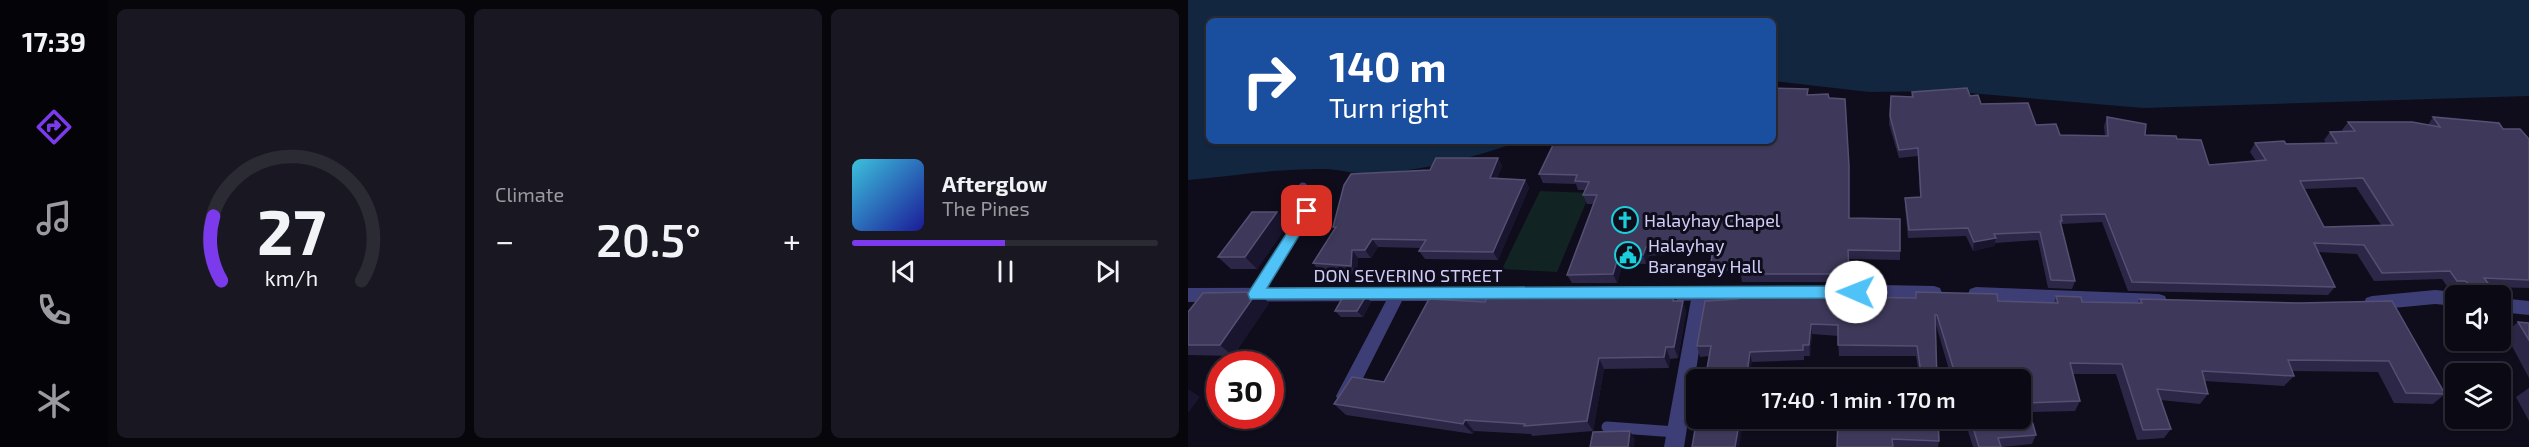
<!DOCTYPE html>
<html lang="en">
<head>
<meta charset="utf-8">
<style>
	:root { --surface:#0b0a14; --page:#191822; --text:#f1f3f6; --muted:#9a9aa0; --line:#2b2b34; --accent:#7c3aed }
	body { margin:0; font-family:"Exo 2",sans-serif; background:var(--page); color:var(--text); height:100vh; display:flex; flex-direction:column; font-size:22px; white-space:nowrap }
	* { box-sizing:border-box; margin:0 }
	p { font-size:20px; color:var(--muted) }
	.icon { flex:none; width:33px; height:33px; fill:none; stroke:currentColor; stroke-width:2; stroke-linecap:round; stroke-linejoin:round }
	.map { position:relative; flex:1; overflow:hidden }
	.sheet { display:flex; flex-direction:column; gap:9px; padding:9px; background:#06060b; width:1080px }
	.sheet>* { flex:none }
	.banner { position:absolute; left:18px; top:18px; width:570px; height:126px; border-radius:9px; box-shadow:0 2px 4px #0004,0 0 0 2px var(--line); background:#1a4fa0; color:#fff; overflow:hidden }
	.controls { position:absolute; left:1257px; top:285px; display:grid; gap:12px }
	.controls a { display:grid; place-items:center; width:66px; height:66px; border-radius:9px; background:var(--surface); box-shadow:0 2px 4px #0004,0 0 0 2px var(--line); font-size:30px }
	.speed { position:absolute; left:18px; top:351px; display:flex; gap:12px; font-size:30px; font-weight:700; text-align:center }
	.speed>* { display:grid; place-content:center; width:78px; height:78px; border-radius:50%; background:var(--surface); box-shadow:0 2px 4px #0004,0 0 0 2px var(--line); line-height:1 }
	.speed .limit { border:9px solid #d22; background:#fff; color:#111 }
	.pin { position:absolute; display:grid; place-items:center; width:51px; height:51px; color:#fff; margin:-26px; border-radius:12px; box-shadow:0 3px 9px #0006 }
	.me { position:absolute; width:66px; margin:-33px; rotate:271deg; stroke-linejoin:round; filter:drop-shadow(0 0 4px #0008) }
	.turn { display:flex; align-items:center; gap:21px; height:126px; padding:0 24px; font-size:27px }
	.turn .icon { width:78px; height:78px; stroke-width:2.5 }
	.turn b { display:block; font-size:42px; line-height:51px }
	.big { font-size:45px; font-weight:600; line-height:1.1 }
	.sheet .card { flex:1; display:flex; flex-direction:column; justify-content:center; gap:9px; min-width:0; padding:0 21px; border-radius:9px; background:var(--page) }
	.sheet .dial { align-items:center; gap:0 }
	.dial svg { height:156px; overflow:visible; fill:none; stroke:var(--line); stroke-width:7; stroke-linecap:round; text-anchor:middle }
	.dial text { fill:var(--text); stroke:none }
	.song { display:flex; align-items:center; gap:18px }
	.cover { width:72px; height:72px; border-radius:9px; background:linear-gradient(135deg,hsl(190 70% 55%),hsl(240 70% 35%)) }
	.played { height:6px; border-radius:3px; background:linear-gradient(90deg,var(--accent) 50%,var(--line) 50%) }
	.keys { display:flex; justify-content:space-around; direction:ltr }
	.heat { display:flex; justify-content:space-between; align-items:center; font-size:33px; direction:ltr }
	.sheet .tiles { flex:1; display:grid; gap:9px; grid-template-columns:repeat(3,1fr) }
	.trip { position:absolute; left:498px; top:369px; width:345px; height:60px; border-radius:9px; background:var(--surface); box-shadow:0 2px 4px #0004,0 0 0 2px var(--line); font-weight:600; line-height:60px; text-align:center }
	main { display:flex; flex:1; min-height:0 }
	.menu { display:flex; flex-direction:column; width:108px; justify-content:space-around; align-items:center; background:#040408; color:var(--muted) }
	.menu .icon { width:42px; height:42px }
	.menu .active { color:var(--accent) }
	.menu b { font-size:27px; color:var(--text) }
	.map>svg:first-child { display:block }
	.green { fill:#112423 }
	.water { fill:#12263f }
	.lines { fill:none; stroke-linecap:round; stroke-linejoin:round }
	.service-far1 { stroke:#3d3e75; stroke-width:9 }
	.service { stroke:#3d3e75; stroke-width:11 }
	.minor { fill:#3d3e75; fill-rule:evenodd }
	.tertiary { fill:#3d3e75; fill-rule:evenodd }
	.wall { fill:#2c2747; fill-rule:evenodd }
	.shaded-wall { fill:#19152e }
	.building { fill:#3e395a; stroke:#555073; stroke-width:1.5; fill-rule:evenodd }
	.route { fill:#4fc3f7; stroke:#337fa1; stroke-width:1.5 }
	.labels { text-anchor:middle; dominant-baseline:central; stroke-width:6; stroke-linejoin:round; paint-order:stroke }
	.poi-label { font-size:18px; fill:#d0cdf9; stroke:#0f0d1b; text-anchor:start }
	.street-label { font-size:18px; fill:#d0cdf9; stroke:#0f0d1b }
</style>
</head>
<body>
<main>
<nav class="menu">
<b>17:39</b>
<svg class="icon active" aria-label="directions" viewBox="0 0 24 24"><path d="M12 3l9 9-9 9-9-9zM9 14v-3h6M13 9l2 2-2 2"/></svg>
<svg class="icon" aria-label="music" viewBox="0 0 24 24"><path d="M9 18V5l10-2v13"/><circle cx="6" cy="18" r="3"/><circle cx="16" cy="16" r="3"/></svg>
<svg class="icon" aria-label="phone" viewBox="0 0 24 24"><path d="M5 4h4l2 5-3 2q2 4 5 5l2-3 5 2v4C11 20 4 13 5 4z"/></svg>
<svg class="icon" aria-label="climate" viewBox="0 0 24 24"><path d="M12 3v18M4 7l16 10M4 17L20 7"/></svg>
</nav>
<section class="sheet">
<div class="tiles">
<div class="card dial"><svg viewBox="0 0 100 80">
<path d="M14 69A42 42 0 1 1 86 69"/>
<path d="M14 69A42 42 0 0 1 10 36" stroke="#7c3aed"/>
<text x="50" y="56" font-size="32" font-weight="700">27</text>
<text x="50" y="72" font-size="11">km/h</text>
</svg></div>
<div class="card"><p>Climate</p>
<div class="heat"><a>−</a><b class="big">20.5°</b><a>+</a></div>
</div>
<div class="card">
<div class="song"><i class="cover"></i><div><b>Afterglow</b><p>The Pines</p></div></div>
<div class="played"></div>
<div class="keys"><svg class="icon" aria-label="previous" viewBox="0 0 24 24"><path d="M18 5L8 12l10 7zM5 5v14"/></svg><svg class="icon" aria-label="pause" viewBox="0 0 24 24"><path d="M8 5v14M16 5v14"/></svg><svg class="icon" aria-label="next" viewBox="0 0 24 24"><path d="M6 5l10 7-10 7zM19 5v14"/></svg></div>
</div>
</div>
</section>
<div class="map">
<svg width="1341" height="447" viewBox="0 0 1341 447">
	<rect width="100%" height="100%" fill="#0f0d1b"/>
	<path class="green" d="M352 191 402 193 369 272 314 269Z"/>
	<path class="water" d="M0 0H1341V96L955 108 758 91 681 92 585 81V21H21V141H334C283 158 227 174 173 173 161 173 149 169 137 169 92 168 45 176 0 180Z"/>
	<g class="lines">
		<path class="service-far1" d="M115 187 118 194"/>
		<path class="service" d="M68 294 119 211 120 199 117 192
			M419 427 488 432"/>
		<path class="minor" d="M641 284 746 286 752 288 754 293 752 298 746 300 641 298 635 296 633 291 635 286Z
			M569 286 575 288 577 293 575 298 569 300 467 301 461 299 459 294 461 289 467 287Z
			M320 287 326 289 328 294 326 299 320 301H214L163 402 157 404 151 402 148 396 198 301 0 302V288Z
			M788 287 971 294 977 296 979 301 977 306 971 308 788 301 782 299 780 294 782 289Z
			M1247 290 1268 292 1274 296H1268V306L1247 304 1184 310 1178 308 1176 303 1178 298 1184 296Z
			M1312 298 1341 301V315L1312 312Z"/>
		<path class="tertiary" d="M512 287 518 289 520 294 496 447H476L504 294 506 289Z"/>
	</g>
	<path class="wall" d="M620 89V95L661 218 712 251V260L661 259V282H554L552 270 525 271 523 263 525 250 461 256 458 264 435 263 429 283H384L379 275 405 204H399L395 195 397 190H390L388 184 355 183 351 174Z
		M724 92 782 96 793 104 872 135 917 136 916 126 919 117 957 135 989 139 1021 165 1068 161 1062 152 1067 143H1138L1136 140 1142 132 1155 131 1154 130 1160 122 1240 125 1245 117 1315 129 1341 139V288L1303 287 1310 296H1273L1275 294 1268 290 1261 289 1254 279 1186 281 1169 254 1130 252 1147 287 1140 295 940 291 914 222 873 224 887 281 884 289 860 288 850 240 807 243 806 246 785 251 778 236 720 238 717 206V198L732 197 730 156 711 158 701 124 703 96 723 97ZM1168 187 1193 225 1136 227 1116 189Z
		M310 158 314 166 309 178 337 180 341 188 310 260 237 259 231 251 233 248 190 247 183 258H170V274L132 272 125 263 147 229 145 227 242 170Z
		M89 212 100 224 69 269H43L30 257Z
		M419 292 489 301H495L498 312 490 358 482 359 481 368 416 369 405 431 344 436 343 434 286 431 285 434 158 415 146 404 196 382 297 302Z
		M728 292 810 301 866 303 868 296 894 302H950L952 299 1111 303 1257 394 1245 404 1206 403 1190 372 1104 371 1106 376 1096 386 1017 381 1020 394 1012 404 973 400 983 429 976 438 949 440 928 374H885L892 401 887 411 842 412 848 435 844 444 815 447H785L776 418H832V380H764L748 325 749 380H732L728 356H651L650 336 624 334 622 356H616V360L564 362 521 356 512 357 509 346 662 297 727 298Z
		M1312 299 1322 312 1312 320Z
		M183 302 175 317H153L147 311Z
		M81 303 45 356 0 355V312Z
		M1330 322 1341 323V378L1317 333Z
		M1341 388V421L1328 397Z
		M650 418 751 441 750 447H649Z"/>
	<path class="shaded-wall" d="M310 158 314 166 306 186 302 178Z
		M337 180 341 188 310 260 305 252Z
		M89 212 100 224 69 269 57 257Z
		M808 238 806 246 785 251 786 242Z
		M184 239 190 247 183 258 177 250Z
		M458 247 461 256 458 264 455 255Z
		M164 250 170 258V274L163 266Z
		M431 254 435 263 429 283 425 274Z
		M69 292 81 303 45 356 32 345Z
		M487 292 490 304 485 301Z
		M178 296 183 302 175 317 169 311Z
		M495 301 498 312 490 358 486 347Z
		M623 324 624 334 622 356 621 345Z
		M478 347 482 359 481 368 476 357Z
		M562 352 564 362 561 380H558Z
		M411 358 416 369 405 431 399 421Z
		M0 389 12 397 0 413Z
		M552 418H556L551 447H547Z
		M277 420 286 431 285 434 275 424Z
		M442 431 447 439 446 447H440Z"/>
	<path class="building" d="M585 88 620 89 619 95 640 94 641 98 657 99 661 166V218L712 219V251L660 250 661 274H552V262L523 263 526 241 458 247 455 255 431 254 425 274 379 275 409 195H395L401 182 387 181 389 175 351 174 367 141H585Z
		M779 88 782 96 790 95 793 104 840 103 848 125 868 124 872 135 920 136 919 117 958 124 957 135 988 136 989 139 1013 140 1021 165 1078 160 1067 143 1096 141 1098 144 1149 143 1142 132 1167 131 1160 122H1224L1252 127 1245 117 1311 123 1315 129H1332L1341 139V280L1296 278 1310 296H1280L1279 290 1285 289 1284 286 1277 281H1269L1262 271 1194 273 1176 245 1126 243 1147 287 944 282 917 214 873 215 874 221H872L887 281 863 280 852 232 806 234 808 238 786 242 780 228 721 230 717 198 733 197 730 148 711 150 702 116 703 96 725 97 724 92ZM1175 178 1205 225 1136 227 1112 181Z
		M248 158H310L302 178 337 180 305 252 231 251 238 240 184 239 177 250H164L163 266 125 263 148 227H145L156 185 163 174 242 170Z
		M64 212H89L57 257H30Z
		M302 290H418V292H487L485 301H495L486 347H478L476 357 411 358 399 421 336 426 337 424 277 420 275 424 146 404 164 377 196 382 241 299 297 302Z
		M550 290H662V297L728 298V292L809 294 810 301 870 303 868 296 893 297 894 302 954 303 952 299 1111 303 1204 301 1257 394 1218 393 1201 361 1100 360 1106 376 1014 371 1020 394 969 389 983 429 955 430 934 364 882 363 892 401 839 403 848 435 810 438 813 447H791L782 418H832V380H769L749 315H747L749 380H734L729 346 650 345V325L623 324 621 345H615V350L562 352 558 380H517L523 346H509L517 301 550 299Z
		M69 292 32 345H0V312L15 293Z
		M178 296 169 311H147L155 297Z
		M1312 299 1322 312H1312Z
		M1330 322 1341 323V340Z
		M509 418H552L547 447H504Z
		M650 418H750L751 441 704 439 705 447H649Z
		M442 431 440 447H402L405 432Z"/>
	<path class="route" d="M119 206 126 211 79 288 668 286 673 287 675 292 673 296 668 298 62 299 60 294 62 290 115 208Z"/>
	<defs>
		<symbol id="church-ring" viewBox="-11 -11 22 22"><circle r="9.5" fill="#0f0d1b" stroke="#19cfd9" stroke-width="1.5"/><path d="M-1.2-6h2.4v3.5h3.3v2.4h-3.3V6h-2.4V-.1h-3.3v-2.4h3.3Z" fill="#19cfd9"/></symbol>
		<symbol id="civic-ring" viewBox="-11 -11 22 22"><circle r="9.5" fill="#0f0d1b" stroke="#19cfd9" stroke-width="1.5"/><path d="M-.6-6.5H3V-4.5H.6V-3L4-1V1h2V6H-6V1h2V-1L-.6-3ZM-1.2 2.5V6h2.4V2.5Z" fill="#19cfd9"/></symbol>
	</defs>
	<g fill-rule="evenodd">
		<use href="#church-ring" x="422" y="205" width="30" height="30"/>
		<use href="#civic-ring" x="425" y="240" width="30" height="30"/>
	</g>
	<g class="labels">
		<g class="poi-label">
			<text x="456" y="220">Halayhay Chapel</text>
			<text x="460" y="245">Halayhay<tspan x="460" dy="21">Barangay Hall</tspan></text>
		</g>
		<g class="street-label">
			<text x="220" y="275">DON SEVERINO STREET</text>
		</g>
	</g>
</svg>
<div class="controls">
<a><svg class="icon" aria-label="sound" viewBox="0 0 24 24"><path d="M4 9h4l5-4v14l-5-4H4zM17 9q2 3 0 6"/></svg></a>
<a><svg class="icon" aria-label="layers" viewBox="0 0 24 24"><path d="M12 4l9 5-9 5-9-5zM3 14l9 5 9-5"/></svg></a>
</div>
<div class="speed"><div class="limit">30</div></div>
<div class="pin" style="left:119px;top:211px;background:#d93025"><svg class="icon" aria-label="arrive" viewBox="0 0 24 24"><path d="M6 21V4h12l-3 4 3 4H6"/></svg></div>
<svg class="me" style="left:668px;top:292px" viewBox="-20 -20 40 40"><circle r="19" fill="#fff"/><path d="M0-13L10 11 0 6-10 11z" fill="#4fc3f7"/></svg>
<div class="trip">17:40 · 1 min · 170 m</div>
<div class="banner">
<div class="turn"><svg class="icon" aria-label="right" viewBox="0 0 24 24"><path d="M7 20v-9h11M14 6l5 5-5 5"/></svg><div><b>140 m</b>Turn right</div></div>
</div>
</div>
</main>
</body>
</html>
